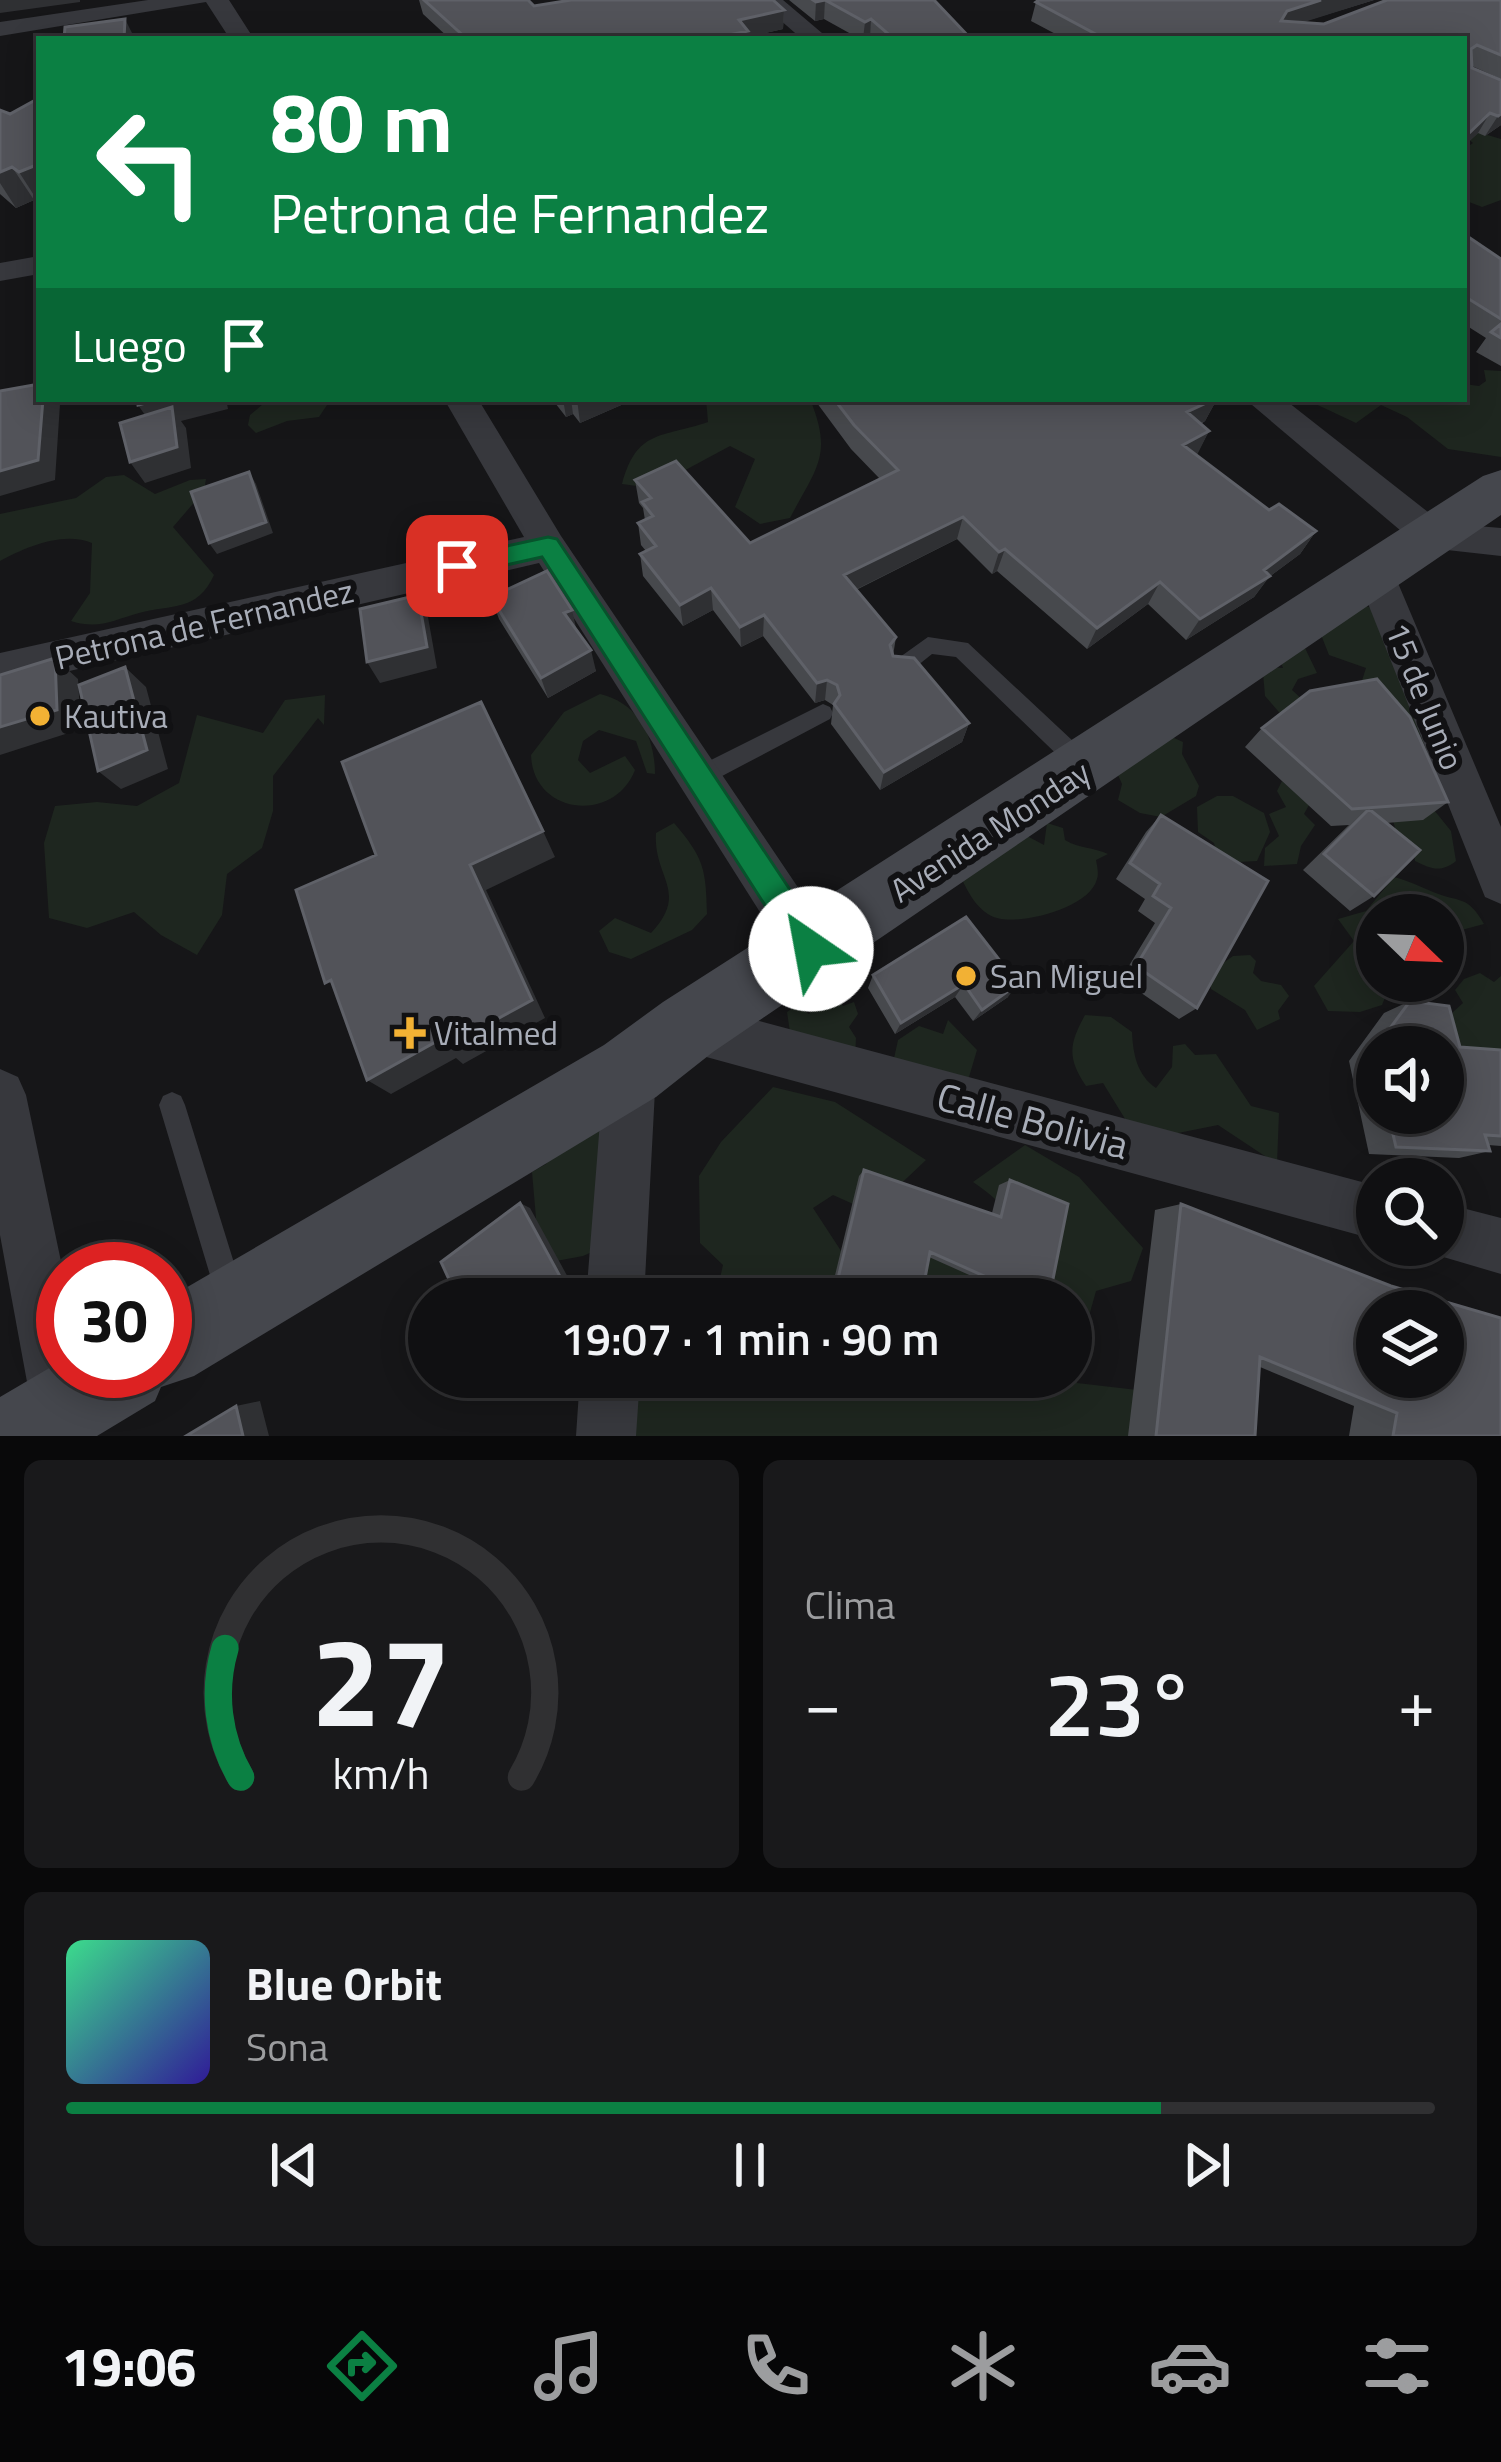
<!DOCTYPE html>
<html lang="es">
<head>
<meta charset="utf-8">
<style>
	:root { --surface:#101012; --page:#19191b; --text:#f1f3f6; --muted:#9c9d9f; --line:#303032; --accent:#0b8043 }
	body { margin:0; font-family:"Titillium Web",sans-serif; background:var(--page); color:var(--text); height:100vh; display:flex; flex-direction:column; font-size:45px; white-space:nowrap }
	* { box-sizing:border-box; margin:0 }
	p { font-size:39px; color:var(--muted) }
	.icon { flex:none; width:66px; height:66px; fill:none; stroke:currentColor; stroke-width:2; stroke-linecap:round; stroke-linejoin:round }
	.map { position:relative; height:1436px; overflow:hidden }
	.details { display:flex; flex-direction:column; gap:24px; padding:24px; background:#09090a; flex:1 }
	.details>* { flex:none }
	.hud { position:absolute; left:36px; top:36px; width:1431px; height:366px; border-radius:0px; box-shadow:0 6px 30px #0003,0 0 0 3px var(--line); background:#0b8043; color:#fff; overflow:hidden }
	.needle { width:78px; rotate:113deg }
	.controls { position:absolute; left:1356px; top:894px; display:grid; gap:24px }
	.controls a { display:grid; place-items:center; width:108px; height:108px; border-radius:50%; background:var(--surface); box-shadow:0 6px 30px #0003,0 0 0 3px var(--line); font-size:60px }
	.speed { position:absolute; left:36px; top:1242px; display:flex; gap:24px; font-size:60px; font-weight:700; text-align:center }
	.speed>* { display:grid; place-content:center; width:156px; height:156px; border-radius:50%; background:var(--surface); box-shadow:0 6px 30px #0003,0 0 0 3px var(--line); line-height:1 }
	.speed .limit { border:18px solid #d22; background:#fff; color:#111 }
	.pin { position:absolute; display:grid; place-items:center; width:102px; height:102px; color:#fff; margin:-51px; border-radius:24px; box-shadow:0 6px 18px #0006 }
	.me { position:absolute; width:132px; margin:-66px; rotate:327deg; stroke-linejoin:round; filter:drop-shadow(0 0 9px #0008) }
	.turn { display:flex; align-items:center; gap:42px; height:252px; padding:0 36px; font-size:54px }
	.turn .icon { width:156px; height:156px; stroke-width:2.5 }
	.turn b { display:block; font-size:84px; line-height:102px }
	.then { display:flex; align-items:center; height:114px; padding:0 36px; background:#0003; gap:24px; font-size:45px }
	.big { font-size:90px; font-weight:600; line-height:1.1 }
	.details .tile { flex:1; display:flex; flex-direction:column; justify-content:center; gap:18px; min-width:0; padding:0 42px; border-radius:18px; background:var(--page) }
	.details .dial { align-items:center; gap:0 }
	.dial svg { height:312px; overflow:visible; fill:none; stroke:var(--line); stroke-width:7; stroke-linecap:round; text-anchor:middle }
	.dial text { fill:var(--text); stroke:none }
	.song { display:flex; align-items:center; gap:36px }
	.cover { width:144px; height:144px; border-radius:18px; background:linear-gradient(135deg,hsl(150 70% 55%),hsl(250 70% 35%)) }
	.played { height:12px; border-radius:6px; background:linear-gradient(90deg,var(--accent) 80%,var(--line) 80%) }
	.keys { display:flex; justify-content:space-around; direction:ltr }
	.heat { display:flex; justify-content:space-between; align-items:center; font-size:66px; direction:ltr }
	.details .tiles { flex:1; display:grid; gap:24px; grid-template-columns:1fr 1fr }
	.tile:last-child { grid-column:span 2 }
	.trip { position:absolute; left:408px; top:1278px; width:684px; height:120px; border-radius:60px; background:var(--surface); box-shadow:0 6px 30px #0003,0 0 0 3px var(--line); font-weight:600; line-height:120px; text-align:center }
	.tab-bar { display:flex; height:192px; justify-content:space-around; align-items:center; background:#060607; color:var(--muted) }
	.tab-bar .icon { width:84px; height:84px }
	.tab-bar .current { color:var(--accent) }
	.tab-bar b { font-size:54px; color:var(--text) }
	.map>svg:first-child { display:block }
	.green { fill:#1e261f }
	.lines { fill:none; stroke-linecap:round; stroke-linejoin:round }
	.lane { fill:#37383d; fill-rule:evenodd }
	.street { fill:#37383d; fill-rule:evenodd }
	.secondary { fill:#45474d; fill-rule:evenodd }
	.wall { fill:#47494d; fill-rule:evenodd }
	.shaded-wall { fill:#2f3033 }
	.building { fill:#525359; stroke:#5f6168; stroke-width:3; fill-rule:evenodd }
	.route { fill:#0b8043; stroke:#07532c; stroke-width:3 }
	.poi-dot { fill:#f2b134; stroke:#111113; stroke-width:4.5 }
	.labels { text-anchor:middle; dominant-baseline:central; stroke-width:12; stroke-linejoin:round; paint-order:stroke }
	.street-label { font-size:33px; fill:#a8adb8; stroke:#111113 }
	.poi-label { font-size:33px; fill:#a8adb8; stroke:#111113; text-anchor:start }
	.near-street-label { font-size:39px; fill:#a8adb8; stroke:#111113 }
</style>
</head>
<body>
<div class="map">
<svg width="1501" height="1436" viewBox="0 0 1501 1436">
	<rect width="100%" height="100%" fill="#161618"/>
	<path class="green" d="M1474 131 1501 139V200L1482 207 1464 200V149L1473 143 1468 139Z
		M1484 370 1501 371V457L1448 449 1407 417 1381 405 1356 423 1305 399H1464V384L1479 386 1486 381Z
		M269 399H331L319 417 287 421 256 433 248 425 250 415Z
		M706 399H810C833 455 817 467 790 518L760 524 735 507 755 459 730 446 652 488 622 484C637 429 661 438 708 422Z
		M124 475 155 494 190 480 206 479 204 491 173 527 214 575C197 612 172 604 139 613 113 620 99 630 71 621L90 593 92 543C63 531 26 547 0 561V514L76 498 106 477Z
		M1342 598 1372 608 1432 761 1417 763 1357 696 1366 668 1329 655 1314 617Z
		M1305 648 1317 673 1298 679 1292 690 1315 711 1284 718 1265 696 1263 673 1269 667 1283 668 1281 662Z
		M600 694C638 703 655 736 655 774L647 773 636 741 599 730 583 741 578 760 590 773 625 756 635 770C614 824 533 815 531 755L564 712Z
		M325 695 324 725 318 718 273 776V811L262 848 227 874 222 915 197 955 161 935 134 912 87 928 49 918 44 843 55 806 97 802 137 806 179 783 197 715 263 733 285 700Z
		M1163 733 1183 742 1182 754 1199 786 1196 796 1161 817 1140 813 1118 800 1122 784 1111 759Z
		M1282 781 1309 805 1304 814 1315 825 1301 846 1297 864 1264 866 1265 848 1279 836 1269 814 1286 807 1277 791Z
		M1217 796H1233L1264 813 1270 832 1257 861 1219 863 1214 843 1198 832 1197 807Z
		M1389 807 1434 810 1451 831 1456 861C1441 873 1431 869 1415 861L1413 847 1399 841Z
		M674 823C704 858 706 869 707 914L692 930 631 959 609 952 599 931 615 918 651 933C690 891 653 878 656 833Z
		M1047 823 1063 828 1065 840C1080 849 1093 847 1108 854L1096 860C1097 866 1099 873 1097 879 1090 908 1022 925 997 918 979 913 968 893 961 877L1027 836 1044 845Z
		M1394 877C1409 881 1419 886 1433 892 1459 903 1467 894 1484 924L1443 935V915H1377V981H1392L1382 1005 1360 1012 1328 1011 1314 986 1354 941 1338 919 1366 911Z
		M1250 955 1256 961 1253 973 1261 981 1281 985 1289 996 1278 1011 1280 1019 1257 1030 1245 1010 1211 989V972L1233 956Z
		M1480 973 1494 982 1501 976V1077L1488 1073 1448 1037 1453 1012 1463 1003 1455 990 1464 979Z
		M813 992 838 996 843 1006 854 1002 858 1014 849 1027 856 1038 855 1059 790 1032 787 1012 797 1005 809 1014 817 1006Z
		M1085 1015 1111 1017 1132 1032C1133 1054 1137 1075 1156 1088L1172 1067 1173 1046 1185 1044 1195 1055 1216 1054 1251 1106 1279 1113 1277 1164 1218 1125 1153 1138 1130 1127 1103 1083 1086 1086C1067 1058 1069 1044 1085 1015Z
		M948 1020 977 1050 969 1077 952 1081 893 1063 898 1040 919 1026 943 1034Z
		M773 1087 835 1102 926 1160 871 1212 833 1195 813 1208 862 1283 864 1299H705L718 1287 723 1265 700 1243 699 1176 721 1142Z
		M572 1125 619 1128 614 1242 583 1256 540 1264 532 1172 546 1164Z
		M1025 1145 1079 1177 1143 1248 1131 1281 1096 1291 1089 1316 1071 1339V1299H1050C1062 1259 1005 1203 973 1182Z
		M945 1247 976 1278 985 1299H911L913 1264Z
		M1071 1363 1077 1383 1146 1391 1154 1436H630L624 1397 670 1377H1071Z"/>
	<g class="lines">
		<path class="lane" d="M928 637 968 643 1089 756 1092 763 1089 770 1081 773 1073 770 956 657 932 654 907 674H893L890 668 893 662Z
			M823 704 830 707 833 713 830 719 707 784 699 787 691 784 688 777 691 770Z
			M172 1092 181 1096 185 1105 244 1295 240 1305 230 1309 220 1305 216 1295 159 1105 163 1096Z"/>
		<path class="street" d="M148 0H229L254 39H230L206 2 0 36V22Z
			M757 0H783L829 39H802Z
			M39 256V274L0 281V263Z
			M444 399H478L561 536 828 932 835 949 828 966 811 973 794 966 539 563 0 687V653L524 537Z
			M1245 399H1284L1442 523 1501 528V556L1420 547Z
			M1376 561 1390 565 1395 576 1501 827V904L1485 897 1357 576 1362 565Z
			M688 1002 1377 1186V1240L688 1052 670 1045 663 1027 670 1009Z
			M630 1045 648 1053 656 1071 644 1299H586L604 1071 612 1053Z
			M0 1069 18 1077 26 1095 63 1271V1371H84L92 1409 83 1430 69 1436 41 1430 32 1409 0 1235Z
			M1443 1203 1501 1218V1274L1423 1251 1421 1245H1443Z
			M580 1377H640L636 1436H576Z"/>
		<path class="secondary" d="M1501 470V515L713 1052 656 1097 194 1376 161 1387 155 1401 97 1436H0V1397L63 1360V1371H165V1300L604 1045 663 1002 1483 476Z"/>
	</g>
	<path class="wall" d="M419 0H528L534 6 784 10 783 29 748 37V39H450L423 14Z
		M789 0H934L971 39H860L824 19 815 21Z
		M1374 0 1302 22 1324 24 1501 0V79L1472 66V68L1501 80V125L1485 136 1478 133 1464 146V39H1065L1031 21 1036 2Z
		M39 98V204L34 200 16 208 0 194V110L10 114Z
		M1464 234 1501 259V366L1476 352 1486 338 1464 324Z
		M552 399H635L580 423 573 414 566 417Z
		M814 399H1217L1205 421 1201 424 1209 431 1196 455 1269 510 1316 531 1300 554 1269 577 1254 597 1186 640 1148 604 1087 649 997 571 992 574 957 539 856 590 896 637 893 656 969 723 962 742 880 790 831 724 833 705 825 700 815 703 763 636 741 647 713 610 683 626 643 576 640 554 646 551 641 545 638 523 645 520 643 508 639 503 635 480 750 543 880 479 851 449Z
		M491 597 577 630 596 671 548 698 499 619Z
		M1262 728 1448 802 1423 820 1386 823 1374 896 1350 911 1303 870 1349 825 1331 826 1245 747Z
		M1161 815 1197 1008 1179 1019 1121 979 1155 923 1138 911 1145 899 1116 879 1146 832Z
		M966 917 1008 997 973 1021 955 997 895 1034 868 988 873 975Z
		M1410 1001 1460 1047 1501 1050V1146L1488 1145 1490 1151 1459 1158 1369 1154 1349 1061 1384 1013ZM1377 1047 1443 1113H1377Z
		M864 1170 992 1213 999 1185 1010 1180 1049 1299H1023L929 1257 921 1299H840L830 1296 859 1176Z
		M1181 1204 1501 1436H1349L1354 1406 1260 1367 1255 1436H1128L1155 1210Z"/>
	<path class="shaded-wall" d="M0 0H80V2L0 13Z
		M825 0 824 19 815 21 816 2Z
		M1321 0H1374L1279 30 1281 21 1287 11Z
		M784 10 783 29 748 37V39H710L739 20Z
		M125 19 135 39H124Z
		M871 19 870 38 863 39 865 22Z
		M1490 113 1478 133 1464 146V138Z
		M1501 114V125L1485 136 1498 116Z
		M39 164V203L19 172Z
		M12 167 34 200 16 208 0 183V172Z
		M43 399H57L60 404 55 480 0 496V471Z
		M160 399H226L228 409 181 421 186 428 191 468 145 483 130 462 154 428 138 405Z
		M563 399H571L573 414 566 417Z
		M577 399H635L580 423Z
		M1215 399H1217L1205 421 1176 435 1187 412Z
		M1209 431 1197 455 1171 469 1183 445Z
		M249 472 256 484 273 533 217 554 209 543Z
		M963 517 957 539 841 597 844 575Z
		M1316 531 1300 554 1269 577 1254 597 1186 640 1200 619Z
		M1005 549 997 571 992 574 999 552Z
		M1160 582 1148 604 1087 649 1097 628Z
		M711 588 713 610 683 626 680 605Z
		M418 595 428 617 437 668 380 683 367 662Z
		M572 610 577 632 564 613Z
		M764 615 763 636 741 647 740 627Z
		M591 650 596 671 548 698 541 678Z
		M55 658 78 679 81 729 0 755V727Z
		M125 667 146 687 168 769 121 789 98 771Z
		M827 680 825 700 815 703 817 683Z
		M969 723 962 742 880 790 884 772Z
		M543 831 555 857 486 890 545 1018 463 1064 456 1058 391 1094 367 1080 470 865Z
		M964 984 955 997 895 1034 901 1023Z
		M1018 984 1008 997 973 1021 982 1010Z
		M520 1203 530 1208 570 1281 547 1299H537Z
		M260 1401 269 1436H243L236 1406Z"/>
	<path class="building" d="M424 0H528L534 6 571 0H773L784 10 739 20 748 31 710 39H467Z
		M813 0H934L971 39H894L871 19 865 22 825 0 816 2Z
		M1039 0H1321L1287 11 1281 21 1324 24 1387 0H1501V55L1477 45 1471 49 1472 68 1501 80V114L1498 116 1490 113 1464 138V39H1105L1036 2Z
		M125 19 124 39H64L65 27Z
		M39 98V164L19 172 12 167 0 172V110L10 114Z
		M1464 234 1501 259V319L1464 296Z
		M1501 324V338L1491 332Z
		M39 384V399H43L38 460 0 471V391Z
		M137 399H160L138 405Z
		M834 399H1215L1187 412 1209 431 1183 445 1269 510 1279 504 1316 531 1264 570 1270 576 1200 619 1160 582 1097 628 1005 549 999 552 963 517 844 575 896 637 890 645 893 656 914 658 969 723 884 772 834 704 840 695 837 685 827 680 817 683 764 615 740 627 711 588 680 605 640 554 656 546 638 523 653 516 642 502 651 498 635 480 676 461 750 543 898 470 854 425Z
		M172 407 177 447 130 462 120 423Z
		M249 472 266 522 209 543 191 492Z
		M547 571 572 610 564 613 591 650 541 678 491 597Z
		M418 595 427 647 367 662 360 609Z
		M55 658 57 710 0 727V675Z
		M125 667 147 750 98 771 79 685Z
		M1377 679 1410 717 1448 802 1352 809 1262 728 1310 691Z
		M481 702 543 831 470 865 532 1000 444 1048 441 1039 367 1080 331 980 325 983 296 890 376 855 342 762Z
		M1369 809 1420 850 1374 896 1324 854Z
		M1161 815 1268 881 1197 1008 1136 966 1171 908 1153 896 1160 884 1130 863Z
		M966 917 1018 984 982 1010 964 984 901 1023 873 975Z
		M1410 1001 1449 1006 1460 1047 1501 1050V1136L1485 1135 1490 1151 1396 1147 1388 1113H1443V1047H1377V1063L1374 1050Z
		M864 1170 1001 1217 1010 1180 1068 1204 1049 1299H1036L930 1252 921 1299H844L834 1295Z
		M520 1203 562 1280 537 1299H458L441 1262Z
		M1181 1204 1391 1286 1501 1318V1436H1393L1397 1413 1260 1357 1255 1436H1156ZM1377 1311H1443V1377H1377Z
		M236 1406 243 1436H186Z"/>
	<path class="route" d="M548 537 557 539 822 938 827 949 822 960 811 964 800 960 542 557 457 576 444 566 457 557Z"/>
	<g class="poi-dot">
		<circle cx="40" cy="716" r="12"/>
		<circle cx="966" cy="976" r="12"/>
		<path d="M404 1015h12v12h12v12h-12v12h-12v-12h-12v-12h12z"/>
	</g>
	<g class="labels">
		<g class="street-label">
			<text transform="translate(204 624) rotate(-13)">Petrona de Fernandez</text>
			<text transform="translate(1425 696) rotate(68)">15 de Junio</text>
			<text transform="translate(990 831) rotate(-33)">Avenida Monday</text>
		</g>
		<g class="poi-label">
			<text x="64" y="716">Kautiva</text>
			<text x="990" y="976">San Miguel</text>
			<text x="434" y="1033">Vitalmed</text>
		</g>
		<g class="near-street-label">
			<text transform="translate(1033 1120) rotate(15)">Calle Bolivia</text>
		</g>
	</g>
</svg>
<div class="controls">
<a><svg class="needle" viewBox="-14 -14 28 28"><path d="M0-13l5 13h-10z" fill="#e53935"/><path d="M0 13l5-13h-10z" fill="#9c9d9f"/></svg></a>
<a><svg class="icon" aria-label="sound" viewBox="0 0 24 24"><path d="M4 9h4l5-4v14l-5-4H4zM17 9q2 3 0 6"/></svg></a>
<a><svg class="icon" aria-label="search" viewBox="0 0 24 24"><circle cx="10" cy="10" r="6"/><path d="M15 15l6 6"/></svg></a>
<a><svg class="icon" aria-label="layers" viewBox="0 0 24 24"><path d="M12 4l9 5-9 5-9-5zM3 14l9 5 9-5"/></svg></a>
</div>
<div class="speed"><div class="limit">30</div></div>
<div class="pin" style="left:457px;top:566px;background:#d93025"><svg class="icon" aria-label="arrive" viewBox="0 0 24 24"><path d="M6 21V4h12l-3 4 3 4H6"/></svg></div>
<svg class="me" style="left:811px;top:949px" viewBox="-20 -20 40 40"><circle r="19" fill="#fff"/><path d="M0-13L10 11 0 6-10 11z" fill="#0b8043"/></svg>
<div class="trip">19:07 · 1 min · 90 m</div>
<div class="hud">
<div class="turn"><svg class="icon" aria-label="left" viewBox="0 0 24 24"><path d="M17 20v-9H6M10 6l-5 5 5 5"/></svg><div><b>80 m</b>Petrona de Fernandez</div></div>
<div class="then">Luego<svg class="icon" aria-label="arrive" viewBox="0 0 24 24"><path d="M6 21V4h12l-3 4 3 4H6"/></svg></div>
</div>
</div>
<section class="details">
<div class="tiles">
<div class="tile dial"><svg viewBox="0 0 100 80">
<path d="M14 69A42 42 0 1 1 86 69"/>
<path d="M14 69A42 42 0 0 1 10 36" stroke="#0b8043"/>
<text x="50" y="56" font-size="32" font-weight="700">27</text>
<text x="50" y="72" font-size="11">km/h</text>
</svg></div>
<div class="tile"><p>Clima</p>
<div class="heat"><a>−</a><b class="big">23°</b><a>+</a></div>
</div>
<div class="tile">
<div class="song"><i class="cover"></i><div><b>Blue Orbit</b><p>Sona</p></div></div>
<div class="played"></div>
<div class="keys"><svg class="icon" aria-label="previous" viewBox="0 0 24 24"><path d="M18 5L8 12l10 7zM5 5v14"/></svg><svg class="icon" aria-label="pause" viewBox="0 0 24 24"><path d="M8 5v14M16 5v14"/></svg><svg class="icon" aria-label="next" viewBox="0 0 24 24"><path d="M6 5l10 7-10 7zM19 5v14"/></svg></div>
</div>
</div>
</section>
<nav class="tab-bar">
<b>19:06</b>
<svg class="icon current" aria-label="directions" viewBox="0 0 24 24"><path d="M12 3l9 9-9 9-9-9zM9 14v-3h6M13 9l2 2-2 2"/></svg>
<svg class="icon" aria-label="music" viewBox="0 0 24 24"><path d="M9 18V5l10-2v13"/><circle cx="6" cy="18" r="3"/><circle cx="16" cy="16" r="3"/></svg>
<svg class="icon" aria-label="phone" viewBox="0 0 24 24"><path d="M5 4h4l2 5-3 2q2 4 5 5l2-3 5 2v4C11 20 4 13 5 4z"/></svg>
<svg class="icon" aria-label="climate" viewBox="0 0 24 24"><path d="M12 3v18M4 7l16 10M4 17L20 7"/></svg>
<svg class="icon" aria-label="car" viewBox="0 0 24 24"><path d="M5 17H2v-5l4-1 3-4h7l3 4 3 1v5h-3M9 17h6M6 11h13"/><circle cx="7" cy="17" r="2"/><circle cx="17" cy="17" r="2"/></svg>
<svg class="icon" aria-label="filters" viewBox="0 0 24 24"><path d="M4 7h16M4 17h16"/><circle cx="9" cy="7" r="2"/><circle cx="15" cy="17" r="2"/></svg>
</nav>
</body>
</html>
